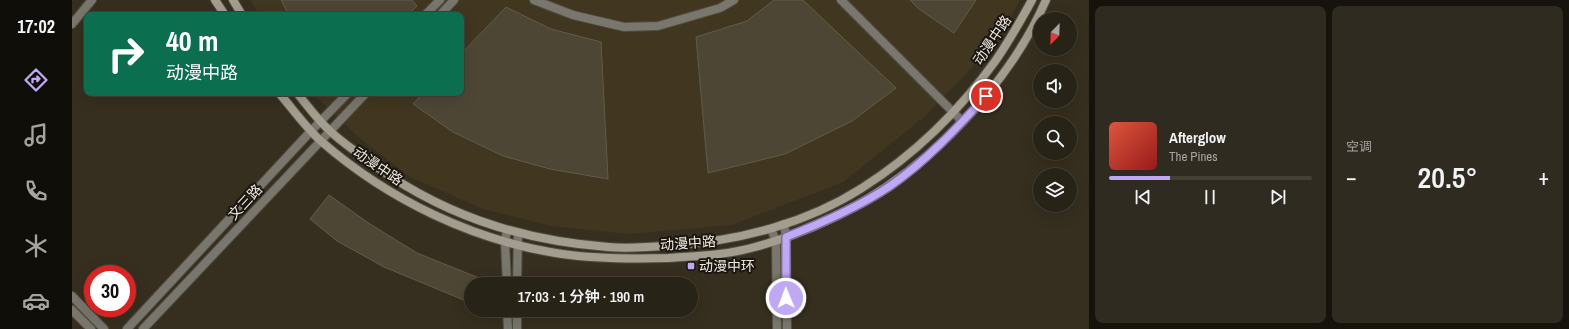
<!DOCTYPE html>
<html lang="zh">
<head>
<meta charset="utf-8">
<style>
	:root { --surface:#282317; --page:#302b20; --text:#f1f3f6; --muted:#a5a4a1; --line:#444036; --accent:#bfa9f4 }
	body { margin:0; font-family:"Archivo Narrow","Noto Sans SC",sans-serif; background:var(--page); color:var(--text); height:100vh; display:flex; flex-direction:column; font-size:15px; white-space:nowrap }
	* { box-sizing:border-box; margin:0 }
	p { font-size:13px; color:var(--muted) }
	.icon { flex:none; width:22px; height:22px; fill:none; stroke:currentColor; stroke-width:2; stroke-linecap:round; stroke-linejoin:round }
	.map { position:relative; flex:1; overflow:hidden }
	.drawer { display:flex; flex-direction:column; gap:6px; padding:6px; background:#16130d; width:480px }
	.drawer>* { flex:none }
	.guide { position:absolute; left:12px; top:12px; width:380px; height:84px; border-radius:8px; box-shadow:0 4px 16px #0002,0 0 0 1px var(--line); background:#0b6e4f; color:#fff; overflow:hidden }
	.needle { width:26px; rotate:203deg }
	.buttons { position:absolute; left:961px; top:12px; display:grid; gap:8px }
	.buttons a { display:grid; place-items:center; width:44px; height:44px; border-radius:50%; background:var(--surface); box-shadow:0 4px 16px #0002,0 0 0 1px var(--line); font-size:20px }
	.speed { position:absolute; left:12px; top:265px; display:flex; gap:8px; font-size:20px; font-weight:700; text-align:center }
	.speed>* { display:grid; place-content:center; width:52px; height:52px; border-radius:50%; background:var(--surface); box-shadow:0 4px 16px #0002,0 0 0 1px var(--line); line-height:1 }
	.speed .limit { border:6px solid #d22; background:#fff; color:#111 }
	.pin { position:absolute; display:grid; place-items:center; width:34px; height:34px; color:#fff; margin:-17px; border:2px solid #fff; border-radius:50%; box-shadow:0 1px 4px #0007 }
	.me { position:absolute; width:44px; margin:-22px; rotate:359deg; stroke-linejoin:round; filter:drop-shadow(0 0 3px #0008) }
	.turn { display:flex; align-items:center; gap:14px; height:84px; padding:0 16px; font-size:18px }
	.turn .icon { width:52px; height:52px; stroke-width:2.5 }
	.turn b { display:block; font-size:28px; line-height:34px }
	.big { font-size:30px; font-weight:600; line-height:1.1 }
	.drawer .tile { flex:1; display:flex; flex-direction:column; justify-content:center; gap:6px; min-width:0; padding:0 14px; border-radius:8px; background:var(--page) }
	.song { display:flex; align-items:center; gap:12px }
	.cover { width:48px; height:48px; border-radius:6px; background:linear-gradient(135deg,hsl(10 70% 55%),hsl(0 70% 35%)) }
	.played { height:4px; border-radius:2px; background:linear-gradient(90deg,var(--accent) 30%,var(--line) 30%) }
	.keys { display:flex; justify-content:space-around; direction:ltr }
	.heat { display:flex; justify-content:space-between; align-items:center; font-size:22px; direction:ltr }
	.drawer .tiles { flex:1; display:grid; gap:6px; grid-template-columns:repeat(2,1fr) }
	.trip { position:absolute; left:392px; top:277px; width:234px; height:40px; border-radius:20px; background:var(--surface); box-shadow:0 4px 16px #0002,0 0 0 1px var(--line); font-weight:600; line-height:40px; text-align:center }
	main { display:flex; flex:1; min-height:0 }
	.tab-bar { display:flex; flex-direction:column; width:72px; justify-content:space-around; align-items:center; background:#100e09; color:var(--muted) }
	.tab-bar .icon { width:28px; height:28px }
	.tab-bar .on { color:var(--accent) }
	.tab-bar b { font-size:18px; color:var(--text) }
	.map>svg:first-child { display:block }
	.built { fill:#413620 }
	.building { fill:#4e4635; stroke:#635b4a }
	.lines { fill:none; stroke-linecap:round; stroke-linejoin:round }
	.street-casing { stroke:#534d3e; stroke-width:10 }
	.secondary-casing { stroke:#534d3e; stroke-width:10 }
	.street { stroke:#79766e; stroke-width:8 }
	.secondary { stroke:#a39d90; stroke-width:8 }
	.route-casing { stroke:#7c6e9f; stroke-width:10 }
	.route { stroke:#bfa9f4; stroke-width:7 }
	.poi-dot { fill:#bfa9f4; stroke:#1b1710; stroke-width:1.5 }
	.labels { text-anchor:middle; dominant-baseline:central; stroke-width:4; stroke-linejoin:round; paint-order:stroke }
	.street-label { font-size:14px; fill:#eee9df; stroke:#1b1710 }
	.poi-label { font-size:14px; fill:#eee9df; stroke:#1b1710; text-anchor:start }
</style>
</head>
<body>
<main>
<nav class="tab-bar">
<b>17:02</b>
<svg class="icon on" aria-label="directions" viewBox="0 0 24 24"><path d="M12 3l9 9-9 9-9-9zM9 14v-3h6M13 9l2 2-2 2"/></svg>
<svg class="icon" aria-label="music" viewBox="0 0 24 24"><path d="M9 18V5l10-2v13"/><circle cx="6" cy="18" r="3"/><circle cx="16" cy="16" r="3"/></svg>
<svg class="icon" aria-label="phone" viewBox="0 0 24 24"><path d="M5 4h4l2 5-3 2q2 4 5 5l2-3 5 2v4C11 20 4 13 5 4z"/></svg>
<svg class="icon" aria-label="climate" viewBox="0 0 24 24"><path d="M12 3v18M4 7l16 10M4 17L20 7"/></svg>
<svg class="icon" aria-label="car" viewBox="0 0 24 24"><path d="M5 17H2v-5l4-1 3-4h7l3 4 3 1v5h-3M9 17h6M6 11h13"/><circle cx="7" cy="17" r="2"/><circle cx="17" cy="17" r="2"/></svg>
</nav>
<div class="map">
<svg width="1017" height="329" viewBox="0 0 1017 329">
	<rect width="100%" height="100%" fill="#362f1f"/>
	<path class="built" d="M178 0H948L925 42 852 117 771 182 660 225 556 234 480 226 411 209 338 177 285 136 240 93H389V15H187Z"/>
	<path class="building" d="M209 0H340L345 6 336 15H217Z
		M702 0H731L824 88 780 121 713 154 636 173 624 37 675 21Z
		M838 0H904L882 33 847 9Z
		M434 7 479 29 529 42 536 179 478 169 431 156 381 132 341 104 351 93H389V54Z
		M257 195 298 224 345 253 422 284H399V303L312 267 265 241 238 219Z"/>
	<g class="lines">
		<defs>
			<path id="street" d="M462 0 501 15 552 27 586 26 648 8 662 0
				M769 0 891 122
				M353 15 368 0
				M368 15 382 0
				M0 24 20 0
				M712 224 714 237 715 329
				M699 229 704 241 705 329
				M435 284 433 242 435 230
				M445 284 446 233
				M0 296 32 329
				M0 310 19 329
				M435 310 436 329
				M445 310V329
				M55 329 239 131 276 93
				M71 329 294 93"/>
			<path id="secondary" d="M143 0 153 15
				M161 0 170 15
				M207 93C221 109 234 128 250 142 317 200 402 241 490 254 525 259 561 259 596 258 626 256 655 255 683 247 758 227 822 189 878 135 917 96 952 51 974 0
				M225 93C235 105 245 119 257 130 267 140 279 148 291 157 365 213 444 240 536 247 558 249 580 247 602 245 668 241 735 223 790 188 842 155 888 110 924 60 937 41 949 20 960 0"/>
		</defs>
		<use href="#street" class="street-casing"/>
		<use href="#secondary" class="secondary-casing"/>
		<use href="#street" class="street"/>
		<use href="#secondary" class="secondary"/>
	</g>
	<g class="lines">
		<defs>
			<path id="route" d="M714 298V237C750 223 785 208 818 186 854 161 885 128 914 96"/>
		</defs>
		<use href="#route" class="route-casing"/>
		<use href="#route" class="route"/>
	</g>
	<rect class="poi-dot" x="615" y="262" width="8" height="8" rx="2"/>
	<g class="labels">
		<g class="street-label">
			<text transform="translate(920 40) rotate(-56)">动漫中路</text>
			<text transform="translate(306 166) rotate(34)">动漫中路</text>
			<text transform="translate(173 202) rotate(-47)">文三路</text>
			<text transform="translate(616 243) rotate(-4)">动漫中路</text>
		</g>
		<g class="poi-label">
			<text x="627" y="266">动漫中环</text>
		</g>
	</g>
</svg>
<div class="buttons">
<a><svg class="needle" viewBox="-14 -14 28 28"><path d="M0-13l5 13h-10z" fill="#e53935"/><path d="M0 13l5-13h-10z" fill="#a5a4a1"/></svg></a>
<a><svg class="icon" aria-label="sound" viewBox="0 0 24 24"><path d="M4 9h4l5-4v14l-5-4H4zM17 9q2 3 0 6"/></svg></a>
<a><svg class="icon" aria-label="search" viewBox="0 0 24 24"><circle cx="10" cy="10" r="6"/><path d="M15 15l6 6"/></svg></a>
<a><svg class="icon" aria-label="layers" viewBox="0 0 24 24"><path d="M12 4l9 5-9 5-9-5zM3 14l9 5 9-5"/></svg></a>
</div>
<div class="speed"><div class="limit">30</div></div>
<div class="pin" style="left:914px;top:96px;background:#d93025"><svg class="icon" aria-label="arrive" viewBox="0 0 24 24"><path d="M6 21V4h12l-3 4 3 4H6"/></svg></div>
<svg class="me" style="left:714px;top:298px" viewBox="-20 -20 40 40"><circle r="17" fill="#bfa9f4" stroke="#fff" stroke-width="3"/><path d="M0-11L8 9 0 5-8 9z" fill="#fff"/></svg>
<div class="trip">17:03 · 1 分钟 · 190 m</div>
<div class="guide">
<div class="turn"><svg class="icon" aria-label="right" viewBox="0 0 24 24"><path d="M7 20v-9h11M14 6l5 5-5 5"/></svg><div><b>40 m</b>动漫中路</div></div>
</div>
</div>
<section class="drawer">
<div class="tiles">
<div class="tile">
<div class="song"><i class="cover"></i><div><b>Afterglow</b><p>The Pines</p></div></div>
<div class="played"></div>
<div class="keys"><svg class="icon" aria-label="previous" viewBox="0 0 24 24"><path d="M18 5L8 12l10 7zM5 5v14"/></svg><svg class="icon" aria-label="pause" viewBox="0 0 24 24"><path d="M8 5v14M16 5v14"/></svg><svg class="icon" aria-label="next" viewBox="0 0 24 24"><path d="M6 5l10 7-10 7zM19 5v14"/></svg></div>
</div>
<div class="tile"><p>空调</p>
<div class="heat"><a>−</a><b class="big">20.5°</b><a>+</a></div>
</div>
</div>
</section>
</main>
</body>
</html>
